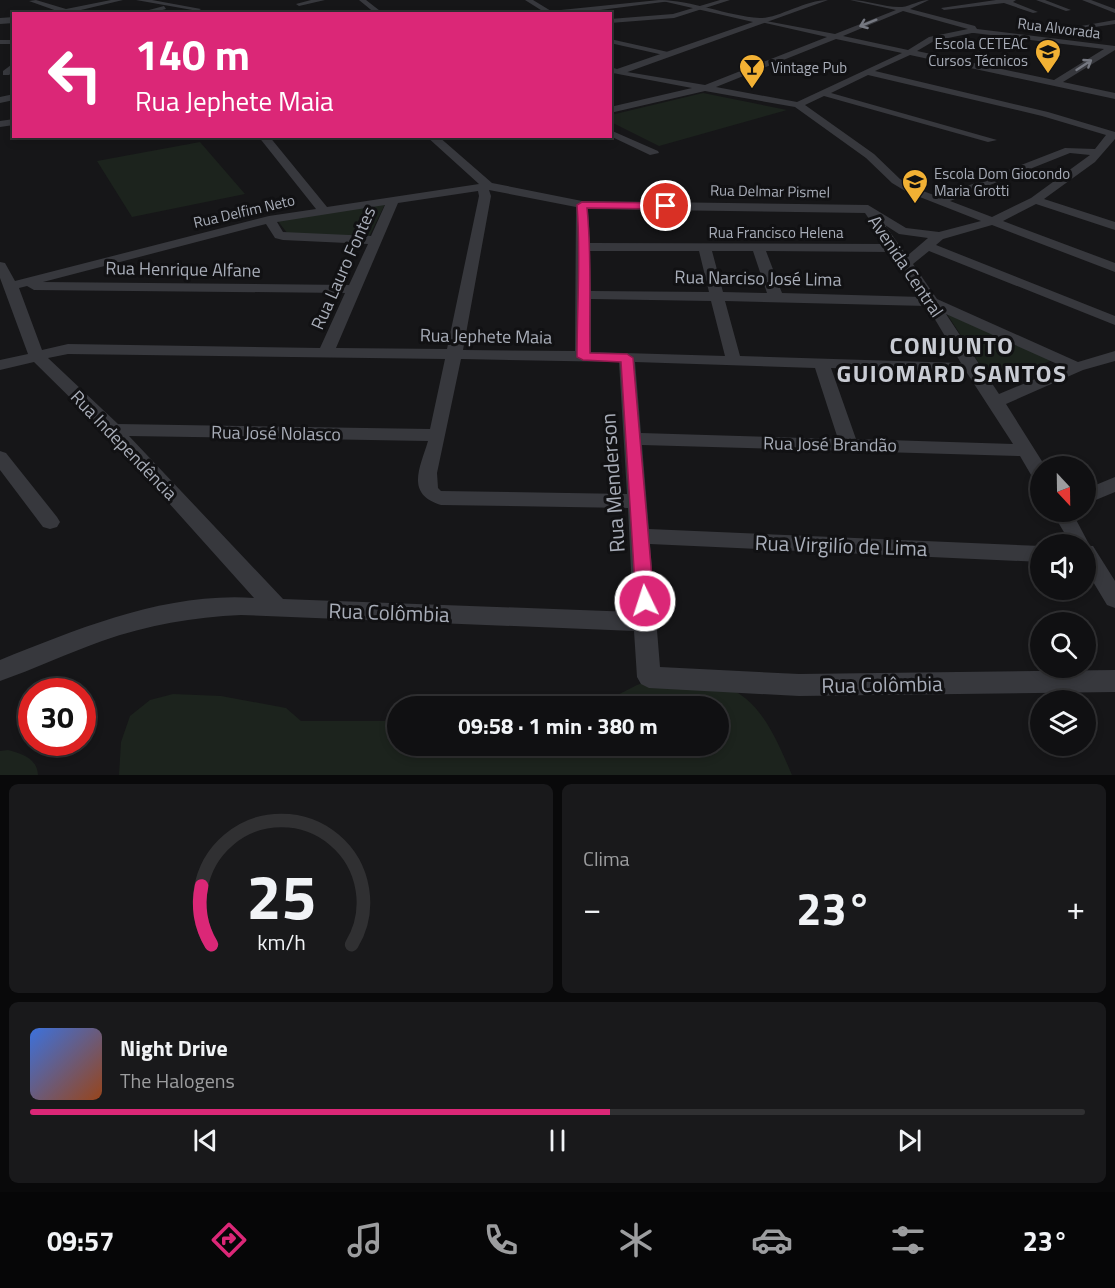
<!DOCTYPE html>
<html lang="pt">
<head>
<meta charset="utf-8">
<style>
	:root { --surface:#101012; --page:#19191b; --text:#f1f3f6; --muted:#9c9d9f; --line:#303032; --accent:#db2777 }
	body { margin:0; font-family:"Titillium Web",sans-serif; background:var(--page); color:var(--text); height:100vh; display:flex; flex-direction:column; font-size:22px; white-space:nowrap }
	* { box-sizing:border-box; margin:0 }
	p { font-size:20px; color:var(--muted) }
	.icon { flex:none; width:33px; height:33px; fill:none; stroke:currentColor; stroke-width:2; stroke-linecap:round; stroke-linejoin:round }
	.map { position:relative; height:775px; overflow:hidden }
	.details { display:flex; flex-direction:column; gap:9px; padding:9px; background:#09090a; flex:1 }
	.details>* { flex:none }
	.banner { position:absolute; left:12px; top:12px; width:600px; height:126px; border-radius:0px; box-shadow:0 3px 9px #0003,0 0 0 2px var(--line); background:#db2777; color:#fff; overflow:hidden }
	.needle { width:39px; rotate:158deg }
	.tools { position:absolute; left:1030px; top:456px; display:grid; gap:12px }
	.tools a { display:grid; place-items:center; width:66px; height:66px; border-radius:50%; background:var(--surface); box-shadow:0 3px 9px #0003,0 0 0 2px var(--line); font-size:30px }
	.speed { position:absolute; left:18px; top:678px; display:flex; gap:12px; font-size:30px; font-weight:700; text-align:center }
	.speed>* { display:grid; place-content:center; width:78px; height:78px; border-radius:50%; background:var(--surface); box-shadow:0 3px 9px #0003,0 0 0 2px var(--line); line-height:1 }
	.speed .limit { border:9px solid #d22; background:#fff; color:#111 }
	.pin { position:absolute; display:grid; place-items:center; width:51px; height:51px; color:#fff; margin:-26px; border:3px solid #fff; border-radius:50%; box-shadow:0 2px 6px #0007 }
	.me { position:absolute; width:66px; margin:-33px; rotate:356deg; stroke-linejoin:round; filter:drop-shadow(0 0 4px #0008) }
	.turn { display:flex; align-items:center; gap:21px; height:126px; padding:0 24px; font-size:27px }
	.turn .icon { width:78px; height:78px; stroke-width:2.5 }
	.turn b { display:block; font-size:42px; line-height:51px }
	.big { font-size:45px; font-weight:700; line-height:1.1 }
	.details .widget { flex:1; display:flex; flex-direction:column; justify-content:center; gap:9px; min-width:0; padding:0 21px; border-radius:9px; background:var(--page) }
	.details .dial { align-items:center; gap:0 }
	.dial svg { height:156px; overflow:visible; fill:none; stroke:var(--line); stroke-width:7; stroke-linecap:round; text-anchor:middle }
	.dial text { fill:var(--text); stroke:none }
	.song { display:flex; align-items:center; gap:18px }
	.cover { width:72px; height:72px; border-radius:9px; background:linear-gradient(135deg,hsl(220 70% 55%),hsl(20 70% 35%)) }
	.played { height:6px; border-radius:3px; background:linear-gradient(90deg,var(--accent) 55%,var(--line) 55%) }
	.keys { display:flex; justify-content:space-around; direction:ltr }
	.heat { display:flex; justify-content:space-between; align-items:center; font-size:33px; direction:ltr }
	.details .tiles { flex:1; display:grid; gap:9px; grid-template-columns:1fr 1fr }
	.widget:last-child { grid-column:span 2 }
	.trip { position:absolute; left:387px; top:696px; width:342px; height:60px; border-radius:30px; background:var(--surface); box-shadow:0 3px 9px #0003,0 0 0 2px var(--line); font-weight:700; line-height:60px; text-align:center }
	.tabs { display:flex; height:96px; justify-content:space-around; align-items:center; background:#060607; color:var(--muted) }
	.tabs .icon { width:42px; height:42px }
	.tabs .current { color:var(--accent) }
	.tabs b { font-size:27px; color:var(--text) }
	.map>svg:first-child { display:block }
	.green { fill:#1c231d }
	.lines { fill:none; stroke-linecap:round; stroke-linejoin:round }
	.minor { fill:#37383d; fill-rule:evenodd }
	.tertiary { fill:#37383d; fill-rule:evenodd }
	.oneway { stroke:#757881 }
	.route { fill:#db2777; stroke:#8e194d; stroke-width:1.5 }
	.labels { text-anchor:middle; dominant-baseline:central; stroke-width:6; stroke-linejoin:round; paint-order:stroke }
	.far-street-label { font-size:15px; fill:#a8adb8; stroke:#111113 }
	.far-poi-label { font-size:15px; fill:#a8adb8; stroke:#111113; text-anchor:start }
	.street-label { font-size:18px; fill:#a8adb8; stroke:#111113 }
	.near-street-label { font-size:21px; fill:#a8adb8; stroke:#111113 }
	.district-label { font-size:24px; font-weight:bold; letter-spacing:1.5px; fill:#c9ccd4; stroke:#111113 }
</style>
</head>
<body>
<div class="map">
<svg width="1115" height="775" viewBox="0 0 1115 775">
	<rect width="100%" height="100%" fill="#161618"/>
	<path class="green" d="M703 93 787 110 659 146 611 122V115Z
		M200 142 245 194 132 217 97 161Z
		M386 202 369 237 288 234 277 220Z
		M947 314 1053 360 992 383Z
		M656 678C677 680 700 681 721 686 760 695 778 743 792 775H119L121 742 130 716 150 700 173 694 221 696 286 708 301 721H397L398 746H718V706H596L637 685Z
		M8 750C22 754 37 758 38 775H0V751Z"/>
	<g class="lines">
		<path class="minor" d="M36 0 66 9 111 0H123L64 14H49L57 11 29 1Z
			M136 0H152L201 9 198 11Z
			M311 0H325L299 6 296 4Z
			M359 0H366L384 14H376Z
			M525 0H533L551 11 659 0 671 1 569 14H542L544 12Z
			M720 0H730L674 18 610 23V19L673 14Z
			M850 0C867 0 886 8 902 7 911 6 919 0 929 0L910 9 975 26 977 29 1115 46V50L1063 82 1115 93V99L910 55 875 71 1048 112 1115 132V139L1095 162 1044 199 1115 222V230L1036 204 1003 221 1115 263V272L992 225 943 239 936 245 1115 316V325L929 251 913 264 937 299 1078 362 1115 351V361L1083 370 1006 404 1045 466H1041V481L1034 480 1020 456 642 445 649 529 1041 546V562L650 544 660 667 799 674 1115 670V692L799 696 649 688 641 684 637 677 634 631 241 615C193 617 148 625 102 641 68 653 34 669 0 681V660C80 628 166 592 254 598L107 434 34 362 0 370V360L28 354 0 278V262L5 263 15 281 269 216 316 209 258 136H269L327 207 479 184 426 136H438L492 183 582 201 868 205 906 228 939 232 981 221 907 192 892 183 866 158 795 107 705 91 610 113V107L692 88 618 74 614 72 615 70 705 85 827 37 761 22V20L835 34 896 10ZM903 11 968 29 929 37 908 50 843 36ZM972 33H974L1104 49 1054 80 917 51 934 41ZM836 39 902 53 797 102 716 87ZM868 75 1042 116 1106 135 1095 149 1065 148 939 197 915 188 900 179 874 154 805 105 824 96 988 142 997 140 831 93ZM1070 153 1090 155 1031 198 992 217 950 201ZM489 190 576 207 575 351 463 350 491 196ZM478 191 479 196 447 349 336 348 398 203ZM385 205 371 236 283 232 277 222ZM588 209 865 213 886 244 590 243ZM266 224 275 238 283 240 368 244 349 285 43 282ZM885 225 899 234 928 238 907 256ZM590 251H699L709 292 591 291ZM712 251H753L767 293 723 292ZM766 251 891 252 922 297 782 293ZM27 286 34 290 345 293 320 348 68 344 42 350 19 288ZM591 299 711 301 725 356 591 352ZM725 301 927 306 961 363 740 356ZM946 314 1064 367 999 394ZM68 354 445 359 430 429 118 424 48 358ZM461 359 619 362 627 494 441 491 438 488 437 473ZM635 362 815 368 838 439 641 433ZM831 368 967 373 1013 444 856 439ZM129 436 428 441C420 468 405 494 441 505L628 508 633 612 283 599Z
			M996 0H1016L1013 2 1038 12 1033 13 1004 3 944 10 941 8Z
			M1036 0H1045L1071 10 1066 11Z
			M1082 0H1091L1115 9V13Z
			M164 6 166 9 148 14H134Z
			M1115 20V24L1068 31 1064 29Z
			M610 39 668 52 672 54 668 56 610 43Z
			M0 40H14V44H0Z
			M11 65H14V71L9 75H3V71Z
			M14 94V100L0 103V97Z
			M14 119V125L0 127V121Z
			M610 130 658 151 659 153 650 155 610 136Z
			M0 451 6 453 57 517 60 522 57 527 50 529 43 527 0 470Z
			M1115 477V492L1086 504V489Z
			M1052 512H1072L1090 546H1093L1115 581V608L1107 605 1086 570V544H1071Z"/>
		<path class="tertiary" d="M658 0C693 0 726 16 760 18 777 19 805 0 828 0L622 74 610 73V67L617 69 753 22Z
			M14 17V23L0 24V18Z"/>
	</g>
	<defs><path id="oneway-shaft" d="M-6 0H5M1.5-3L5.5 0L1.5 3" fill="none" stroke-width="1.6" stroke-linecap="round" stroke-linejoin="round" transform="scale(1.5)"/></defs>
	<g class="oneway">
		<use href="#oneway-shaft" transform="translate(868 23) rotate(158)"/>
		<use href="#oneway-shaft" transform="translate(1084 65) rotate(-33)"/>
	</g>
	<path class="route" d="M582 202 666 203 671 206 666 209 587 208C592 256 589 304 590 353L627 354 633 358 654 601 651 606 645 608 638 606 636 601 621 362 583 360 577 357C577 306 581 256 577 205Z"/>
	<defs>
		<symbol id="school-pin" viewBox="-11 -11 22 30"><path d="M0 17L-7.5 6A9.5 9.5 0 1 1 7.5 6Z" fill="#f2b134" stroke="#111113"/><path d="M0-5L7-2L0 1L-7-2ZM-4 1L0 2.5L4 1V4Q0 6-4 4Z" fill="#111"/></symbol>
		<symbol id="bar-pin" viewBox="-11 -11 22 30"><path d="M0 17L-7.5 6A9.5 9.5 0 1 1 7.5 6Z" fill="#f2b134" stroke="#111113"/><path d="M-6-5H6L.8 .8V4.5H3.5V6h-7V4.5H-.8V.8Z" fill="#111"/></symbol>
	</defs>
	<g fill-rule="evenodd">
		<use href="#school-pin" x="1033" y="37" width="30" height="40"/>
		<use href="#bar-pin" x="737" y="52" width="30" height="40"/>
		<use href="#school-pin" x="900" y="167" width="30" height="40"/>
	</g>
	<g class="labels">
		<g class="far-street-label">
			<text transform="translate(1059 28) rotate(7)">Rua Alvorada</text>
			<text transform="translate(770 191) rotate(1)">Rua Delmar Pismel</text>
			<text transform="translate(244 211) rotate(-13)">Rua Delfim Neto</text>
			<text x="776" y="232">Rua Francisco Helena</text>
		</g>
		<g class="far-poi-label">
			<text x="1028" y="43" text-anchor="end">Escola CETEAC<tspan x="1028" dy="17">Cursos Técnicos</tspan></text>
			<text x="771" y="67">Vintage Pub</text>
			<text x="934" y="173">Escola Dom Giocondo<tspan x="934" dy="17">Maria Grotti</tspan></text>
		</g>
		<g class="street-label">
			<text transform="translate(906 266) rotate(56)">Avenida Central</text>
			<text transform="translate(343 268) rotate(-66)">Rua Lauro Fontes</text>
			<text transform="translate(183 269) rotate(1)">Rua Henrique Alfane</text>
			<text transform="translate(758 278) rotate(1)">Rua Narciso José Lima</text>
			<text transform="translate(486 336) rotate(1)">Rua Jephete Maia</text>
			<text transform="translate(276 433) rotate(1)">Rua José Nolasco</text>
			<text transform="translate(830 444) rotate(1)">Rua José Brandão</text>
			<text transform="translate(124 445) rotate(46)">Rua Independência</text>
		</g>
		<g class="near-street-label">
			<text transform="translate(612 483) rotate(-94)">Rua Menderson</text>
			<text transform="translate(841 545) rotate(2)">Rua Virgilío de Lima</text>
			<text transform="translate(389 612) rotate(2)">Rua Colômbia</text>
			<text transform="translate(882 684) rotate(-1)">Rua Colômbia</text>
		</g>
		<g class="district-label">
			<text x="952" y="345">CONJUNTO<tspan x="952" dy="28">GUIOMARD SANTOS</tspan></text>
		</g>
	</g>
</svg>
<div class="tools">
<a><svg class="needle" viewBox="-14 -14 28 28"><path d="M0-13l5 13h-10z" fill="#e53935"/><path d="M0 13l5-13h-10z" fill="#9c9d9f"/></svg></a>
<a><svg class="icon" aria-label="sound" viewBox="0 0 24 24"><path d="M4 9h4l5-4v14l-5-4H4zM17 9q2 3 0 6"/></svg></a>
<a><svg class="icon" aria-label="search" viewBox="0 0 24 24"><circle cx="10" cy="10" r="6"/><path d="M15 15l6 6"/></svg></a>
<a><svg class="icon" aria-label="layers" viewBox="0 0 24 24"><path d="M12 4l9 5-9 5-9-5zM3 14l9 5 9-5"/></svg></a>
</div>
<div class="speed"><div class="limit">30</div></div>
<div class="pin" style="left:666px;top:206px;background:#d93025"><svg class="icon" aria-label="arrive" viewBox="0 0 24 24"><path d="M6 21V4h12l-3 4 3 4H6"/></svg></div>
<svg class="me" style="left:645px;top:601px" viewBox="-20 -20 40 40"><circle r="17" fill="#db2777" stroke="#fff" stroke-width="3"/><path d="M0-11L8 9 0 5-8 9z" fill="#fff"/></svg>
<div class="trip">09:58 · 1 min · 380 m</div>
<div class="banner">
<div class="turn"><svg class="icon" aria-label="left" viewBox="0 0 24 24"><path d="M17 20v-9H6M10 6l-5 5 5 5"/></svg><div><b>140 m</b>Rua Jephete Maia</div></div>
</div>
</div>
<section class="details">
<div class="tiles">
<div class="widget dial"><svg viewBox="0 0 100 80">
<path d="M14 69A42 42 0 1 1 86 69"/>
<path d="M14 69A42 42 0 0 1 9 39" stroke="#db2777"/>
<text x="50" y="56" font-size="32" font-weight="700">25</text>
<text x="50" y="72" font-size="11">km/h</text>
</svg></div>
<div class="widget"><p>Clima</p>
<div class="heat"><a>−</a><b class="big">23°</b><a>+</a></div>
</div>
<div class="widget">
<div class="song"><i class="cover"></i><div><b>Night Drive</b><p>The Halogens</p></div></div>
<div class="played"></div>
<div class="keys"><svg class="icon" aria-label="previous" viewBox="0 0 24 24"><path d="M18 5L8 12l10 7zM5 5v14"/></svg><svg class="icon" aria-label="pause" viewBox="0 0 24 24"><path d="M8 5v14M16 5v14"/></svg><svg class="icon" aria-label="next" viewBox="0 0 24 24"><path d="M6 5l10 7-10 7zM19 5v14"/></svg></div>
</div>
</div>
</section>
<nav class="tabs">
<b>09:57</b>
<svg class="icon current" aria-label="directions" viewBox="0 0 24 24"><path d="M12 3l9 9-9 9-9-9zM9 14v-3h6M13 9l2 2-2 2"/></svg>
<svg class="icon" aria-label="music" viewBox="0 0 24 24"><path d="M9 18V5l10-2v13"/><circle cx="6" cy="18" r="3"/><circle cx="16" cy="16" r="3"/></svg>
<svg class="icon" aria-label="phone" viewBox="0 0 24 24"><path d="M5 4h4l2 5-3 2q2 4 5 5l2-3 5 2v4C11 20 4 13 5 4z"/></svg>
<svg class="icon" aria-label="climate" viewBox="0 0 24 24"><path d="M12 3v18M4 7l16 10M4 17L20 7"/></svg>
<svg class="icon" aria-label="car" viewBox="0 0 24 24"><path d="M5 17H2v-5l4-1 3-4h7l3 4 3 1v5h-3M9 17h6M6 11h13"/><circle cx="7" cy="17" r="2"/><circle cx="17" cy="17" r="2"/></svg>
<svg class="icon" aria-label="filters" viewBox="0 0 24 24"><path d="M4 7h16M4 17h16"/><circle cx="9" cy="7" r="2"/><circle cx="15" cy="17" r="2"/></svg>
<b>23°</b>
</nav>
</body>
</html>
